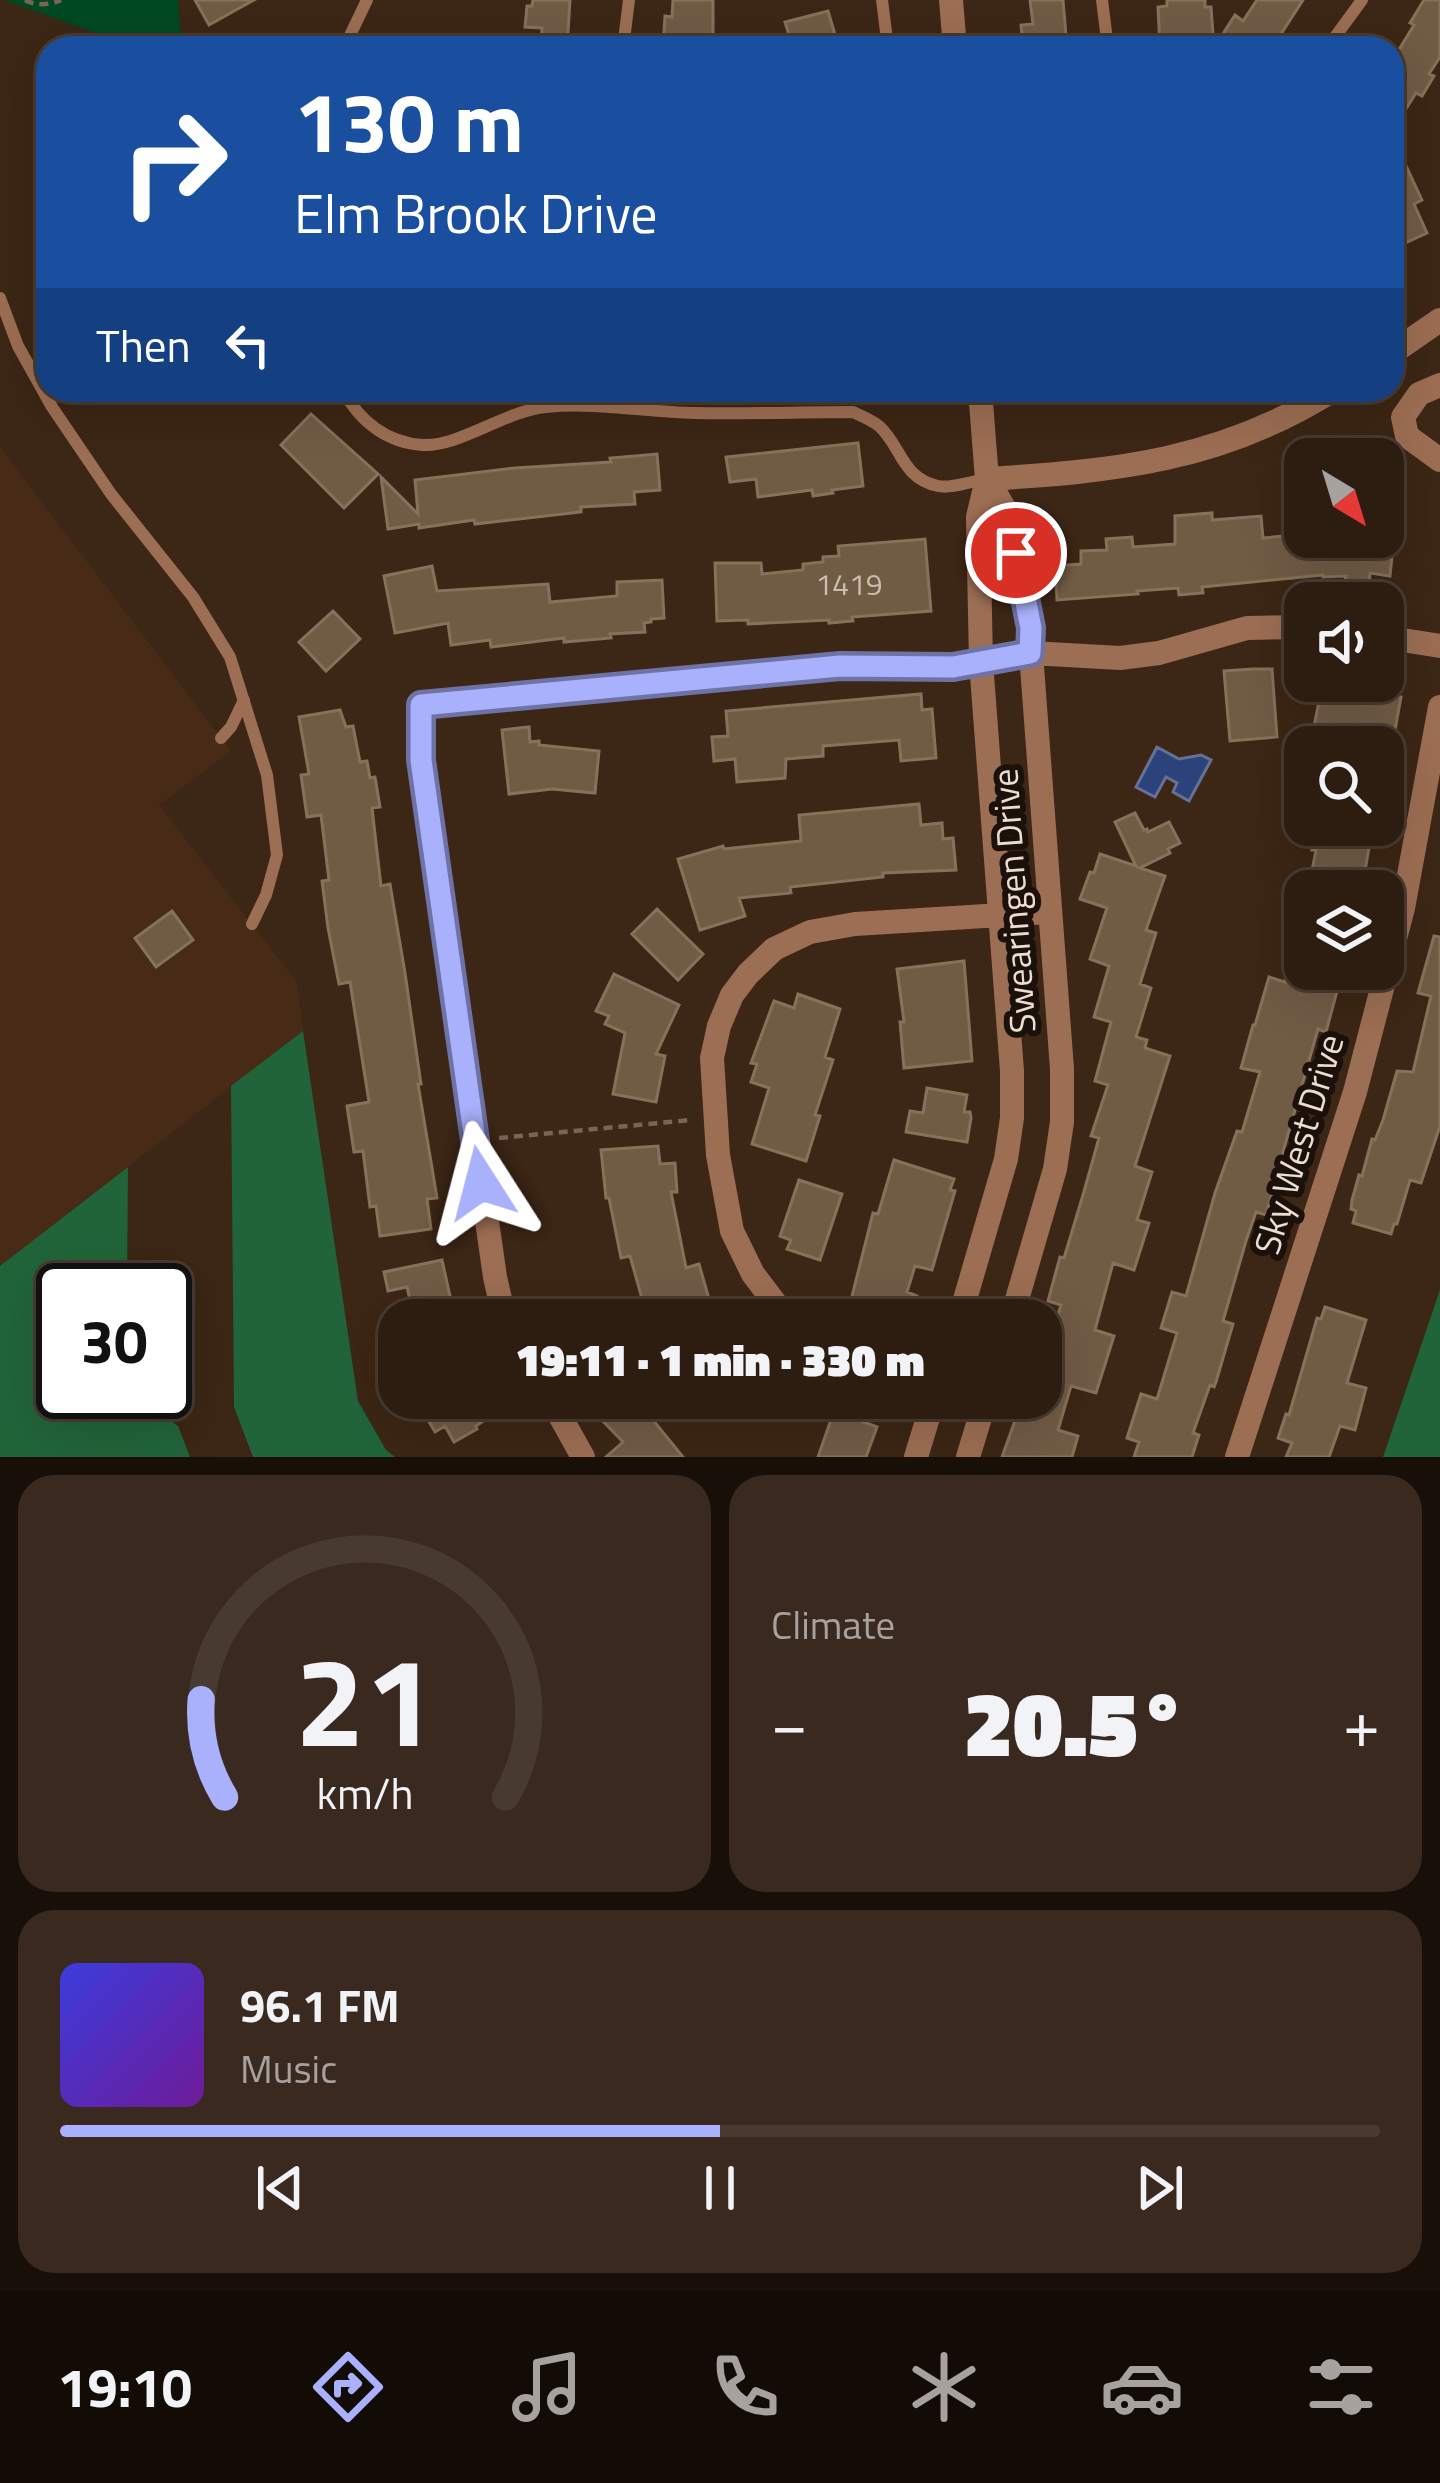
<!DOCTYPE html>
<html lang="en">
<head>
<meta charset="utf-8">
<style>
	:root { --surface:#2d1c10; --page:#39291e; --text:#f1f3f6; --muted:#a7a19f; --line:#483a30; --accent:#a9b0fc }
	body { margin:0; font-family:"Titillium Web",sans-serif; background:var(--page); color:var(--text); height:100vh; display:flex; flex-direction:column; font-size:45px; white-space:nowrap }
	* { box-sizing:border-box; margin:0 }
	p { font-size:39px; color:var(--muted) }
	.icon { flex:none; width:66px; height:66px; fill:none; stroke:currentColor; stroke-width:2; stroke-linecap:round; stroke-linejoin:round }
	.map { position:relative; height:1457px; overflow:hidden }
	.drawer { display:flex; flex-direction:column; gap:18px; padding:18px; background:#190f09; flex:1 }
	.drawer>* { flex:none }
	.banner { position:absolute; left:36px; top:36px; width:1368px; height:366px; border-radius:36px; box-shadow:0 12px 48px #0002,0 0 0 3px var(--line); background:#1a4fa0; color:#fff; overflow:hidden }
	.needle { width:78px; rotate:142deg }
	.fabs { position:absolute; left:1284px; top:438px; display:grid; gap:24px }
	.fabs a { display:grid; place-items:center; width:120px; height:120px; border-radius:24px; background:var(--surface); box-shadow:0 12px 48px #0002,0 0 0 3px var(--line); font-size:60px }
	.speed { position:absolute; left:36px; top:1263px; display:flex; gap:24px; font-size:60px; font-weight:700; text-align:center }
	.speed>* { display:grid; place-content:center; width:156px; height:156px; border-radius:50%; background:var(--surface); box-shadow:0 12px 48px #0002,0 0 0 3px var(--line); line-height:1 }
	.speed .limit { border:6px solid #111; border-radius:18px; background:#fff; color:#111 }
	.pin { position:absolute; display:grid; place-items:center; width:102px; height:102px; color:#fff; margin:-51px; border:6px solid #fff; border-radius:50%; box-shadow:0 3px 12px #0007 }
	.me { position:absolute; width:132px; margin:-66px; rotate:351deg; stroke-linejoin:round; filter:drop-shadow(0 0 9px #0008) }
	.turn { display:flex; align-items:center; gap:42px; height:252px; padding:0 60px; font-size:54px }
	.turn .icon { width:156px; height:156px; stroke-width:2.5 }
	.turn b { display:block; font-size:84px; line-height:102px }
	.then { display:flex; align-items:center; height:114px; padding:0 60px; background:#0003; gap:24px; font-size:45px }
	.big { font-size:90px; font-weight:800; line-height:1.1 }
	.drawer .card { flex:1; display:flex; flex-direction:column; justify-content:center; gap:18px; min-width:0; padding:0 42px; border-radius:36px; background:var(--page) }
	.drawer .dial { align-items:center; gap:0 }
	.dial svg { height:312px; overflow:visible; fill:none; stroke:var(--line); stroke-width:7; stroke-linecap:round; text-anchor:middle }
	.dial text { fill:var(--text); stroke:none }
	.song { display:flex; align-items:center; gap:36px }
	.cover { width:144px; height:144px; border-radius:18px; background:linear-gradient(135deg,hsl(240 70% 55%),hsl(280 70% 35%)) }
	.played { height:12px; border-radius:6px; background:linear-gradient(90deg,var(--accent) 50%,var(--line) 50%) }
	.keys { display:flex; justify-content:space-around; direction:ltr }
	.heat { display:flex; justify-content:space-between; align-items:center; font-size:66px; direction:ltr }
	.drawer .tiles { flex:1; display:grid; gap:18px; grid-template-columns:1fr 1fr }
	.card:last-child { grid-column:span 2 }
	.trip { position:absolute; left:378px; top:1299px; width:684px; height:120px; border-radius:36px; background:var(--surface); box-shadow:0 12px 48px #0002,0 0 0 3px var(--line); font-weight:800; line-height:120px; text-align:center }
	.tabs { display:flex; height:192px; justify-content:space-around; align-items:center; background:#120b06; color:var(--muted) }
	.tabs .icon { width:84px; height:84px }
	.tabs .on { color:var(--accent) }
	.tabs b { font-size:54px; color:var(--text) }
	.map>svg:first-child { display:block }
	.built { fill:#472b16 }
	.green { fill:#004821 }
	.forest { fill:#21643a }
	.water { fill:#2b437a; stroke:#657195; stroke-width:3 }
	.building { fill:#705b45; stroke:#86715a; stroke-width:3 }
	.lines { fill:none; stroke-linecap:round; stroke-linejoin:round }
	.path { stroke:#786556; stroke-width:4.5; stroke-dasharray:9 6; stroke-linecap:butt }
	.lane { stroke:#9c6e53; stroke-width:12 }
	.street { stroke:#9c6e53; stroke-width:24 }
	.route-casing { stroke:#6e72a4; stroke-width:30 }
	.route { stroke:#a9b0fc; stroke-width:21 }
	.labels { text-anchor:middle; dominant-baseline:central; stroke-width:12; stroke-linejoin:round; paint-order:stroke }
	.number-label { font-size:30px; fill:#cdbcb0 }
	.street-label { font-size:36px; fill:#ecddd3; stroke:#1b110a }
</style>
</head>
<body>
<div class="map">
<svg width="1440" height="1457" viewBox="0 0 1440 1457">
	<rect width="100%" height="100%" fill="#3c2615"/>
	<path class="built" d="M0 447 231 751 159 805 297 982 303 1031 0 1266Z"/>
	<path class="green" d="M4 0H178L182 48H137Z"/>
	<path class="forest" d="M303 1031 358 1401 386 1450 395 1457H253L234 1407 231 1086Z
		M128 1167 127 1290H63V1392H130L178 1426 190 1457H0V1266Z
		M1440 1290V1457H1383Z"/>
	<path class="water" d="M1157 747 1179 759 1201 755 1211 760 1189 801 1173 792 1177 783 1166 777 1155 797 1136 787Z"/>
	<path class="building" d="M195 0H254L209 25Z
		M533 0H570L567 48H541L542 28 525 27 527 6H532Z
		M673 0H713V44L694 42V48H663L665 16 672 17Z
		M1030 0H1063L1067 48H1023L1021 25 1033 24Z
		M1167 0H1205V7H1211L1214 48H1160L1158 7 1167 6Z
		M1257 0H1303L1272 48H1214L1235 15 1243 21Z
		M1424 0H1440V57L1429 74 1434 76 1422 96 1416 93 1392 131V61L1414 25 1410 23Z
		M828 11 839 48H793L785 22Z
		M1392 136 1422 200 1414 204 1427 233 1392 249Z
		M311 414 378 474 344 508 281 445Z
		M858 443 863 486 832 490 833 493 813 496 812 490 758 497 756 479 730 482 726 457Z
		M657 454 660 490 634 492 635 504 581 507V512L475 524 474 520 419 528V524L388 529 381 477 418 514 415 480 515 468 611 462 610 458Z
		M1212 513V520L1261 516 1263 538 1305 534V537H1394L1390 576 1370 573 1369 588 1344 586 1346 576 1323 577V575L1202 587 1203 593 1179 595 1178 588 1137 591 1138 594 1057 600 1055 566 1081 564V551L1107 550 1106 539 1132 537 1133 547 1175 544V516Z
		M925 539 931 611 852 617 853 621 829 623V620L748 624V620L717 621 715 563H761L762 574 803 570V564L823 562V557L839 556 838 546Z
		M432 566 437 591 548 584 550 602 617 596V582L662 580 664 618 651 619V622L644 623 645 632 610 634 611 638 564 642V638L491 647 490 640 451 645 448 623 395 633 384 576Z
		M333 611 360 639 326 671 299 642Z
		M1253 669H1272L1277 737 1230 741 1224 671Z
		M1323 681H1393V696L1401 697 1392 747H1310Z
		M921 694 922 710 932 709 936 758 901 761 899 740 823 746V756L786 759 785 778 737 782 735 759 714 761 712 737 728 736 726 711Z
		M340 710 346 727 353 726 360 762 367 761 370 778 375 777 380 807 372 808 381 886 390 884 405 973 421 1084H418L437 1198 427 1199 431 1229 380 1236 376 1206 370 1207 363 1151 354 1152 347 1106 369 1102 350 982 339 984 328 928 322 881 329 880 321 815 307 817 301 775 309 774 299 717Z
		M529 727 530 742 539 741V745L599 751 595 793 552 789 509 794 502 730Z
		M919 804 921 825 942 823 943 839 953 838 956 870 883 873V877L790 887 791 893 739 898 745 916 700 930 678 859 723 846 724 849 801 841 799 815Z
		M1135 813 1144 830 1147 829 1148 832 1169 822 1180 843 1168 849 1170 853 1140 868 1165 876 1146 930 1156 933 1140 984 1151 988 1136 1037 1147 1040 1145 1048 1170 1056 1135 1166 1152 1172 1137 1220 1149 1223 1134 1270 1113 1263 1095 1330 1114 1336 1096 1393 1071 1386 1058 1430 1078 1436 1072 1457H1002L1023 1398H1041V1338L1050 1341 1061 1305 1048 1301 1060 1257 1064 1258 1083 1195 1099 1138 1091 1136 1108 1085 1095 1081 1111 1022 1094 1017 1109 966 1090 959 1107 908 1080 899 1090 872 1094 873 1100 854 1136 866 1115 822Z
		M1317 825H1373L1363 882H1359L1357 891H1308L1316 850H1312Z
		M657 909 703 954 678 980 632 934Z
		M172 911 193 940 156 967 135 938Z
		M1434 936 1440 937V1126L1421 1183 1410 1180 1397 1224H1394L1391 1234 1353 1223 1356 1211 1351 1209 1352 1200 1359 1175 1362 1176 1372 1139 1375 1140 1383 1120 1397 1071 1413 1072 1431 996 1418 993Z
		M964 961 972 1061 904 1068 900 1022H904L897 969Z
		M1289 969H1343L1326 1032 1318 1029 1279 1166 1283 1167 1275 1191H1273L1266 1215 1256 1212 1246 1241 1223 1321 1233 1324 1216 1382 1214 1387 1210 1385 1193 1433 1199 1435 1192 1457H1134L1139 1442 1127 1438 1141 1394 1157 1399 1177 1333 1161 1328 1172 1292 1186 1296 1215 1193 1237 1131 1242 1132 1260 1072 1241 1068 1253 1025H1255L1269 977 1285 982Z
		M614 974 679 1005 656 1054 665 1056 656 1102 613 1094 625 1033 605 1024 609 1016 596 1011Z
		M798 994 840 1009 825 1057 833 1060 815 1115 820 1116 806 1161 752 1144 769 1088 751 1082 757 1064 751 1063 774 1001 794 1008Z
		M927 1088 967 1095 964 1112H970L971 1118 967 1142 906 1132 910 1111 923 1113Z
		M658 1146 660 1164 675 1163 677 1192H671L686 1268 699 1264 715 1320H648L630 1256 621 1258 609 1198H606L601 1150Z
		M894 1160 954 1179 950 1190 955 1191 932 1270 915 1266 907 1292 917 1296 911 1320H891L849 1308 873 1213 878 1214Z
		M799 1180 842 1194 820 1260 787 1249 791 1240 780 1236Z
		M442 1260 452 1305 413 1313 407 1287 388 1291 384 1272Z
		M1325 1307 1366 1320 1347 1383 1366 1388 1355 1430 1340 1426 1329 1457H1286L1292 1443 1278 1438 1286 1414 1289 1415 1317 1318 1321 1319Z
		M441 1398H484L493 1414 476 1426 477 1429 454 1442 445 1426 435 1432 422 1409Z
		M587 1398H656L644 1409 683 1457H606L623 1442 598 1416 601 1413Z
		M834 1411 877 1427 866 1457H818Z"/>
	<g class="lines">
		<path class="path" d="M25 0C35 6 51 5 61 0
			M499 1138 691 1120"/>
		<path class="lane" d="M882 0 888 48
			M1102 0 1108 48
			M344 48 367 0
			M623 48 629 0
			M1327 48 1362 0
			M0 298 18 346 52 407 111 494 193 597 230 657 267 775 277 855 266 895 252 924
			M343 390C359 421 387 443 423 445 459 447 505 411 546 407 595 402 646 412 695 413 748 414 801 412 853 412 862 416 872 420 879 426 901 445 901 478 938 486 951 489 972 481 986 479
			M221 738 231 727 244 700"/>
		<path class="street" d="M951 0 955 48
			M1392 353 1440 320
			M1440 385 1419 394 1403 417 1407 436 1440 460
			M987 479 1009 516 1032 629 1031 653 1062 1069V1122L1055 1169 1011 1320
			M987 479C1115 471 1221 461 1333 390
			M1383 637 1440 646
			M507 1320 502 1308 495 1277 421 760 420 705 840 666 953 667 1031 653 1120 658 1159 653 1247 628 1305 627
			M788 1320 753 1274 732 1231 718 1155 712 1058 719 1026 732 995 748 974 774 949 810 932 855 924 1050 912
			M959 1320 1006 1159 1012 1118V1071L981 662 978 517 987 479 980 390
			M550 1398 583 1457
			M916 1457 934 1398
			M968 1457 986 1398
			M1237 1457 1355 1092 1403 908 1440 707"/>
	</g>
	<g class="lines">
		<defs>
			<path id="route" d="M481 1183 421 760V705L840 666 953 667 1030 653 1031 628 1016 553"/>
		</defs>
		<use href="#route" class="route-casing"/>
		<use href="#route" class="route"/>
	</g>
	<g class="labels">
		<g class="number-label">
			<text x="849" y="584">1419</text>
		</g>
		<g class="street-label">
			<text transform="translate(1013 901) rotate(-94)">Swearingen Drive</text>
			<text transform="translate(1298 1144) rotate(-73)">Sky West Drive</text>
		</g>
	</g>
</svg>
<div class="fabs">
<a><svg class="needle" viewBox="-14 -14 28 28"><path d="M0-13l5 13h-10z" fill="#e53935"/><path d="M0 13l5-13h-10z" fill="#a7a19f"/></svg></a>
<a><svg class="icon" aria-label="sound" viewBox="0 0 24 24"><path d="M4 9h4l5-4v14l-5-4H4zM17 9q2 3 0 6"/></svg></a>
<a><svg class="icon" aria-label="search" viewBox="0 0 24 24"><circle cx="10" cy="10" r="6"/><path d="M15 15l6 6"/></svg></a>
<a><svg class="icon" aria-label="layers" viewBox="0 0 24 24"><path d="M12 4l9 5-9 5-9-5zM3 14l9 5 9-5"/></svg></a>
</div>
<div class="speed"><div class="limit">30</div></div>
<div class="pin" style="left:1016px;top:553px;background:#d93025"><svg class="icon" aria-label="arrive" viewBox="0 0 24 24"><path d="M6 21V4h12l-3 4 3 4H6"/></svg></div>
<svg class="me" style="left:481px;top:1183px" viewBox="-20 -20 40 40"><path d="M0-17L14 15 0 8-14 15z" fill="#a9b0fc" stroke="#fff" stroke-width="4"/></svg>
<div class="trip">19:11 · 1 min · 330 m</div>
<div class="banner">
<div class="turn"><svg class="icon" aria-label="right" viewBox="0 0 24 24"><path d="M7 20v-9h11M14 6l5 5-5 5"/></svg><div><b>130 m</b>Elm Brook Drive</div></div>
<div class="then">Then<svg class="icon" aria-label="left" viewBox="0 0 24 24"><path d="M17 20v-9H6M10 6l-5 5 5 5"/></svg></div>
</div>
</div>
<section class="drawer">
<div class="tiles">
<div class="card dial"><svg viewBox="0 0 100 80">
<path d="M14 69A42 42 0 1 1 86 69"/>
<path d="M14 69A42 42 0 0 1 8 44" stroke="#a9b0fc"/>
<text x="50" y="56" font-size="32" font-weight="700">21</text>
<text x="50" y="72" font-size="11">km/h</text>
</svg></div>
<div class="card"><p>Climate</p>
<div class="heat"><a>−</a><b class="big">20.5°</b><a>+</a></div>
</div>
<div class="card">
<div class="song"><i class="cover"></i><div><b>96.1 FM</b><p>Music</p></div></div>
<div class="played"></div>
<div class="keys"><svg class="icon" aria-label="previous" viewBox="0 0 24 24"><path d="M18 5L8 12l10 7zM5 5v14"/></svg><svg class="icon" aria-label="pause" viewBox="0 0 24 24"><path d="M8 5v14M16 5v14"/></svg><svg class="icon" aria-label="next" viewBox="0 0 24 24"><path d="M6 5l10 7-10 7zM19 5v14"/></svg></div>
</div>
</div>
</section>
<nav class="tabs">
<b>19:10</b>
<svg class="icon on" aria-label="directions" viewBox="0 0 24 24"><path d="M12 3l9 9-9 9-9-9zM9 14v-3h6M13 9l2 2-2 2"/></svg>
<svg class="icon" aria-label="music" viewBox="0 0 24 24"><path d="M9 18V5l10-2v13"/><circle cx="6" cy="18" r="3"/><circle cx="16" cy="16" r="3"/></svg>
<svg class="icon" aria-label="phone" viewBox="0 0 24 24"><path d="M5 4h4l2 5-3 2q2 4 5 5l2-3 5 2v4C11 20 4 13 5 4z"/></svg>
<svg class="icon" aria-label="climate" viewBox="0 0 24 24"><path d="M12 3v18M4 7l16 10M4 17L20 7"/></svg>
<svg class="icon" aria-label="car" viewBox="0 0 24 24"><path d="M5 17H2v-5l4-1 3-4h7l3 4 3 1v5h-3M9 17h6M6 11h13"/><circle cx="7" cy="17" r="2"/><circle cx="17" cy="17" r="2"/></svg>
<svg class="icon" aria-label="filters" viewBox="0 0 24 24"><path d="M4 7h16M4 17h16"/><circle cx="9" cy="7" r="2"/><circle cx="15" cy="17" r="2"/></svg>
</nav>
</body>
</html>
